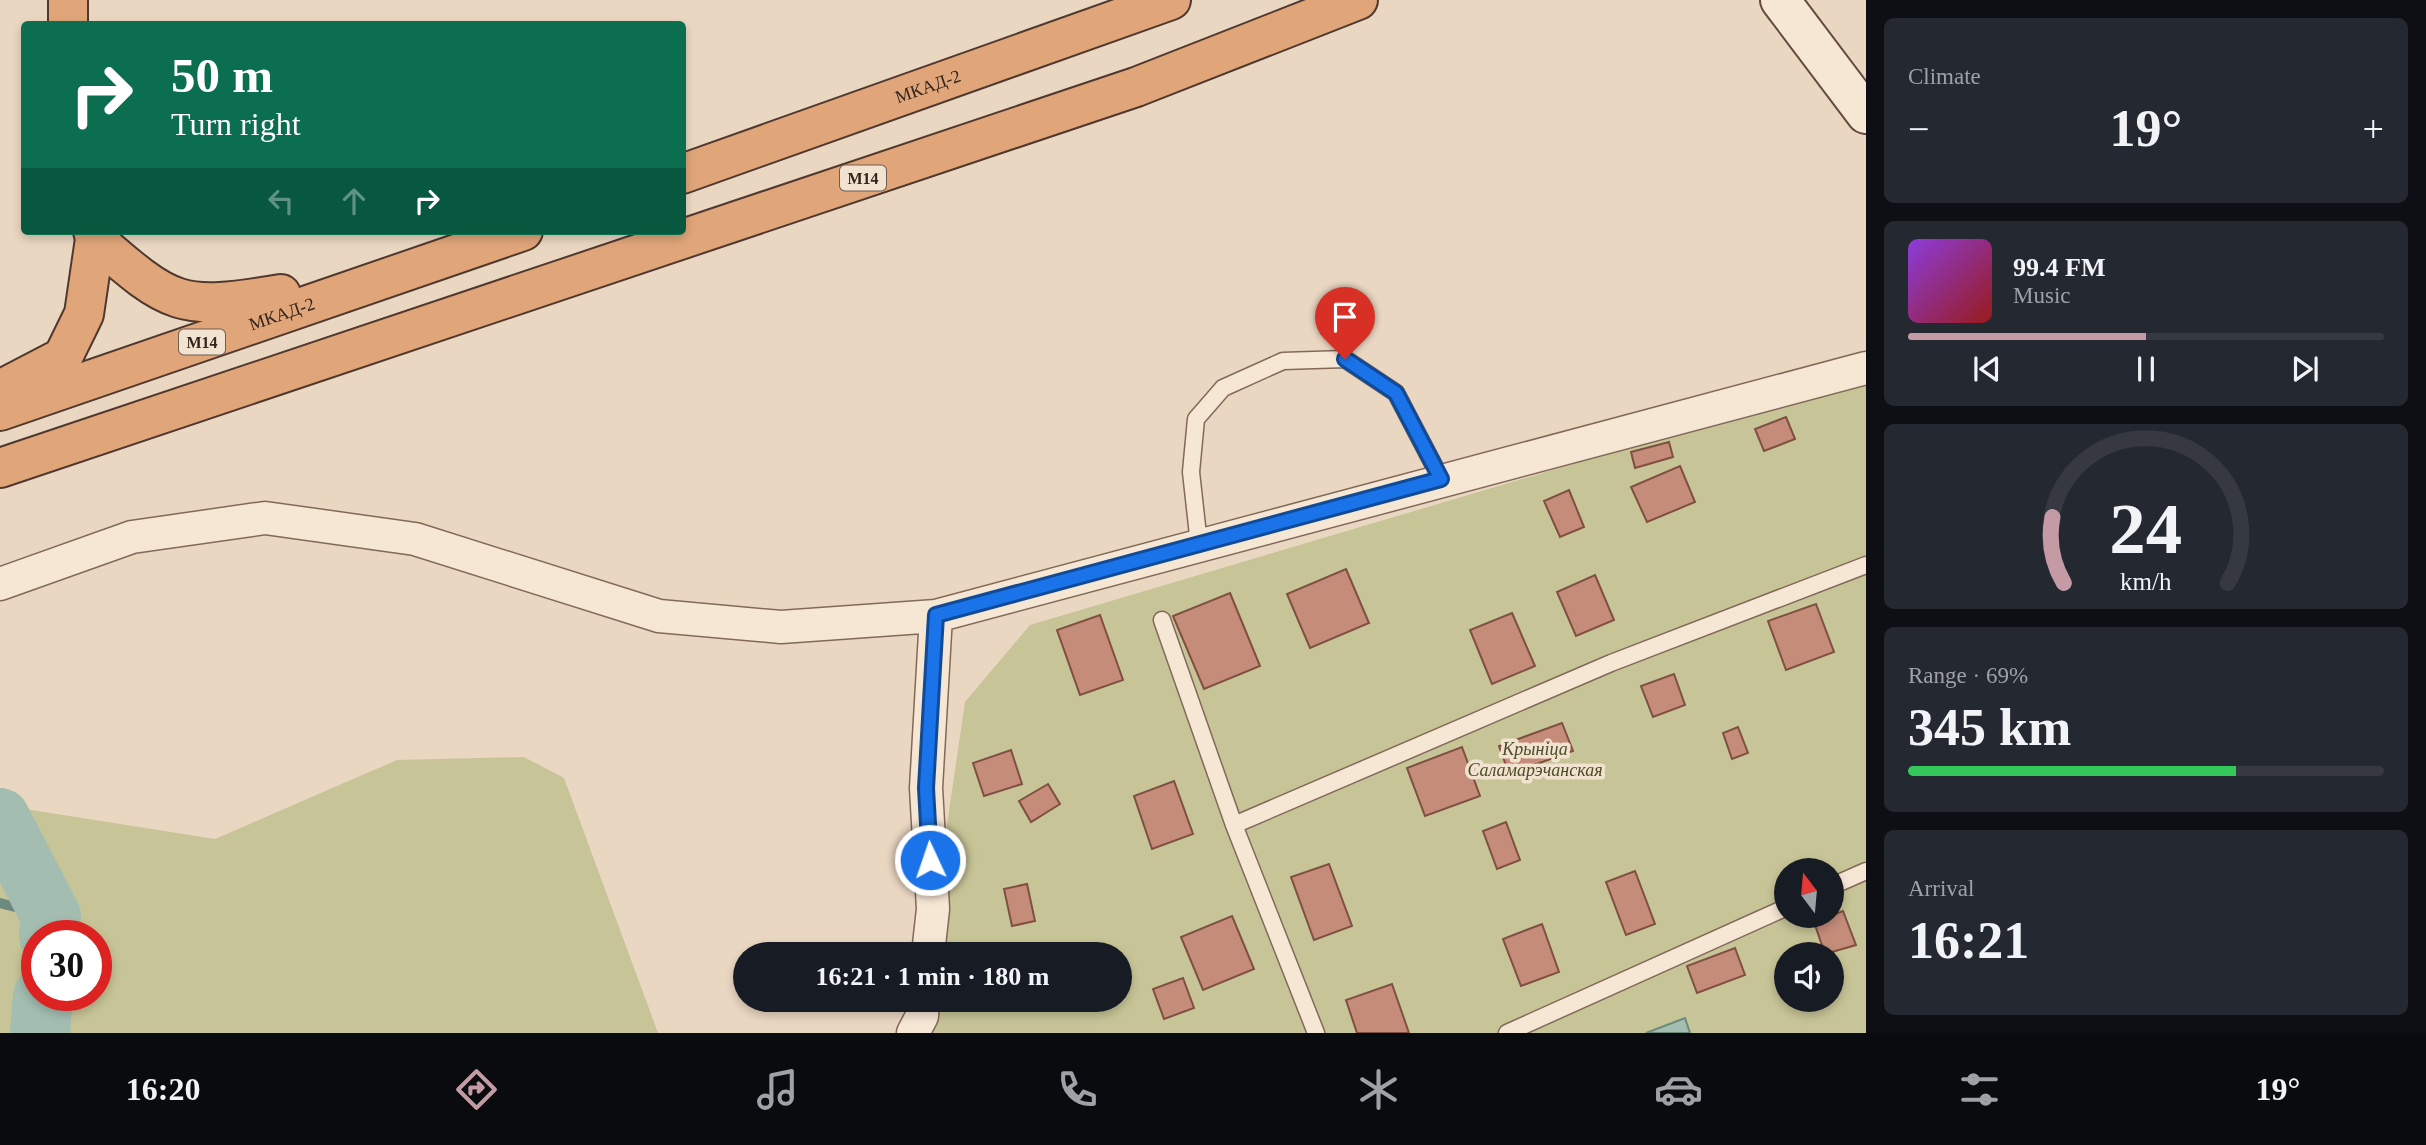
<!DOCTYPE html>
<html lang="en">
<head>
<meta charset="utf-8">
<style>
	:root { --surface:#171b24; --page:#242831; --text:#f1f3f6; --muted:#9ea1a6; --line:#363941; --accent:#c49ba4 }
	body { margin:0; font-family:"Times New Roman",serif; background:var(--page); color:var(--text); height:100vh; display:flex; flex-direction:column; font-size:26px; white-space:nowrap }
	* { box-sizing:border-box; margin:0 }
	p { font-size:23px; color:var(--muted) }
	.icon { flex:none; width:38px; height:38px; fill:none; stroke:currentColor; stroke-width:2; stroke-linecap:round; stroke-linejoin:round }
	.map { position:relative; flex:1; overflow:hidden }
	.sheet { display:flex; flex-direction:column; gap:18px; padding:18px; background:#0d0f14; width:560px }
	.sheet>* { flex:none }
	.banner { position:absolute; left:21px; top:21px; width:665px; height:214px; border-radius:7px; box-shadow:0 4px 10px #0003; background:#0b6e4f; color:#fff; overflow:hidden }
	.needle { width:46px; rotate:344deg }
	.tools { position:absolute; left:1774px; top:858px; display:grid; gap:14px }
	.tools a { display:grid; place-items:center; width:70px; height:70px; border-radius:50%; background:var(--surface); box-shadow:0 4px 10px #0003; font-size:35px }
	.speed { position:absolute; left:21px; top:920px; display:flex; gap:14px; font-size:35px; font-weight:700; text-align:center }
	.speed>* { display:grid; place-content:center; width:91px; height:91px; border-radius:50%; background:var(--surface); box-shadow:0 4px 10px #0003; line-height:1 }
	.speed .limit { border:10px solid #d22; background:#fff; color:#111 }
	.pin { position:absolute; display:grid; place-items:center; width:60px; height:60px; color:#fff; margin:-72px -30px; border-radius:50% 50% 50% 0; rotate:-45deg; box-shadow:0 0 7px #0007 }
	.pin .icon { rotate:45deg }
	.me { position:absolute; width:77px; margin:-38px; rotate:357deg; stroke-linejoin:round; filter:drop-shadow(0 0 5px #0008) }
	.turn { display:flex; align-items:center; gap:24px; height:147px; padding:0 35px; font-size:32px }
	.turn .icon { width:91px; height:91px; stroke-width:2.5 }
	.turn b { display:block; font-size:49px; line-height:60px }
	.lanes { display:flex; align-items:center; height:66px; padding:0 35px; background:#0003; justify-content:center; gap:35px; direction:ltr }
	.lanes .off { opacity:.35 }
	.big { font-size:52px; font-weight:600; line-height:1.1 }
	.sheet .tile { flex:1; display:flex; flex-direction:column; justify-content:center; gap:10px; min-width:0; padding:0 24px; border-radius:10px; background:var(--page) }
	.sheet .dial { align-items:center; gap:0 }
	.dial svg { height:182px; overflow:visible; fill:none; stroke:var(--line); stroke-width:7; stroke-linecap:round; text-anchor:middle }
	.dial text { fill:var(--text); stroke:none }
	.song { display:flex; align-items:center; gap:21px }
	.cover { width:84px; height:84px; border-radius:10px; background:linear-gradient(135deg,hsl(270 70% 55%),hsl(0 70% 35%)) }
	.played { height:7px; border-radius:4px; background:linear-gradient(90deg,var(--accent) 50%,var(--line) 50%) }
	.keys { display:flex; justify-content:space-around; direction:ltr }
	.heat { display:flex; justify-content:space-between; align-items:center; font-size:38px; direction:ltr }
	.charge { height:10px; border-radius:5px; background:linear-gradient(90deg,#34c759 69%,var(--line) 0) }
	.trip { position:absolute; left:733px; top:942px; width:399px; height:70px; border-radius:35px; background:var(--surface); box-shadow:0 4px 10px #0003; font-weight:600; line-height:70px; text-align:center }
	.dock { display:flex; height:112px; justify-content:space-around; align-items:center; background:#090b0e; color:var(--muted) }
	.dock .icon { width:49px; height:49px }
	.dock .selected { color:var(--accent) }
	.dock b { font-size:32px; color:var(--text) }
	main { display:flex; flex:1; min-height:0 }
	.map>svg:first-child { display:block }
	.green { fill:#c7c497; fill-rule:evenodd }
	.water { fill:#a4bdb1; stroke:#6c8a7d; stroke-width:2 }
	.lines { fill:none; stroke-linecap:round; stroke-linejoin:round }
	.stream { stroke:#6c8a7d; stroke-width:10 }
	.river { stroke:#a4bdb1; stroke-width:60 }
	.building { fill:#c58c7a; stroke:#7f5042; stroke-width:2 }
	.service-casing { stroke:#82695a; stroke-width:19 }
	.minor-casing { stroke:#82695a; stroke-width:35 }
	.secondary-casing { stroke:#644a3e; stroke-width:42 }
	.trunk-casing { stroke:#50382e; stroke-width:42 }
	.service { stroke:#f6e6d4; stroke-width:16 }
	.minor { stroke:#f6e6d4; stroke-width:32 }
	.secondary { stroke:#f6e6d4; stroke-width:38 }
	.trunk { stroke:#e0a67a; stroke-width:38 }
	.route-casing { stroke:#114b97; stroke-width:18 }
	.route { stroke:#1a73e8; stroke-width:12 }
	.labels { text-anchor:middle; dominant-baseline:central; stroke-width:7; stroke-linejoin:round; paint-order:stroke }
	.shield { fill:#f2e3d0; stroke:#6c5d53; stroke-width:2 }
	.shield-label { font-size:16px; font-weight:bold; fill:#33241d }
	.street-label { font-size:18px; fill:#33241d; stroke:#f2e3d0 }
	.park-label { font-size:18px; font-style:italic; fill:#4b4e26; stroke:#f2e3d0 }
</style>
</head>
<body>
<main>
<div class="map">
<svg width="1866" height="1033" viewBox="0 0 1866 1033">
	<rect width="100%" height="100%" fill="#ead7c2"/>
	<path class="green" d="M1859 379 1866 381V1033H913L923 999H1120V954H928L965 702 1030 625ZM1787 870H1832V915H1787ZM1787 954H1832V999H1787Z
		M524 757 564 778 658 1033H0V805L215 839 397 760ZM37 936H96V996H37Z"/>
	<path class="water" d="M1685 1018 1690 1033H1646Z"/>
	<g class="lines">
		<path class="stream" d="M0 903 51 916"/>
		<path class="river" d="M0 818 51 916 49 936
			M40 1033 43 996"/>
	</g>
	<path class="building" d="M1786 417 1795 439 1764 451 1755 429Z
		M1669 442 1673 457 1635 468 1631 452Z
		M1680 466 1695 502 1647 522 1631 487Z
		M1569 490 1584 527 1560 537 1544 501Z
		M1346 569 1369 623 1310 648 1287 594Z
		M1595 575 1614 620 1576 636 1557 592Z
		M1230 593 1260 666 1204 689 1173 616Z
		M1816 604 1834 652 1786 670 1768 621Z
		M1512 613 1535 666 1492 684 1470 630Z
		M1100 615 1123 680 1080 695 1057 630Z
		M1674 674 1685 705 1653 717 1641 686Z
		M1562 723 1573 751 1509 774 1499 746Z
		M1738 727 1748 753 1732 759 1723 733Z
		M1462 747 1480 796 1425 816 1407 768Z
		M1011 750 1022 784 984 796 973 763Z
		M1174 781 1193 834 1152 849 1134 796Z
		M1048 784 1060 804 1031 822 1019 801Z
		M1506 822 1520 860 1497 869 1483 831Z
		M1329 864 1352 926 1314 940 1291 877Z
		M1635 871 1655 924 1626 935 1606 882Z
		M1027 884 1035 921 1012 926 1004 889Z
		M1843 911 1856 945 1825 954 1814 922Z
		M1232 916 1254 969 1203 990 1181 937Z
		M1542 924 1559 972 1521 986 1503 939Z
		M1735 948 1745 975 1697 993 1687 966Z
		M1183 978 1194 1008 1164 1019 1153 989Z
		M1392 984 1409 1033H1357L1346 1000Z"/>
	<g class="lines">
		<defs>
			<path id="service" d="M1199 544 1191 472 1196 419 1223 388 1283 361 1345 359 1396 393 1441 479
				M1162 620 1234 825 1316 1033
				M1234 825 1611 663 1866 565
				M1832 886 1866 871
				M1507 1033 1787 907"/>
			<path id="minor" d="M0 584 132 537 265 518 415 539 659 616 781 627 936 616 1866 368
				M928 954 933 909 926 788 936 616
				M913 1033 922 1016 923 999"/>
			<path id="secondary" d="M1780 0 1866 114"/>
			<g id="trunk">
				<path d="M68 24V0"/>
				<path id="s1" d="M682 174 1171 0"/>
				<path d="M95 239C172 306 179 311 281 294"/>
				<path d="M0 390 63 357 84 314 95 239 93 231"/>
				<path id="s2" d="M0 411 523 231"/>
				<path d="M0 468 1136 87 1358 0"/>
			</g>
		</defs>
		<use href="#service" class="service-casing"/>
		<use href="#minor" class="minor-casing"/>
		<use href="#secondary" class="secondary-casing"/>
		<use href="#trunk" class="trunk-casing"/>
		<use href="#service" class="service"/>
		<use href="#minor" class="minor"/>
		<use href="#secondary" class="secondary"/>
		<use href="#trunk" class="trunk"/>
	</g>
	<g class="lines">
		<defs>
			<path id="route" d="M930 860 926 788 936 615 1441 479 1396 393 1345 359"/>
		</defs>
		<use href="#route" class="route-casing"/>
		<use href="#route" class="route"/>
	</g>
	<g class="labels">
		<g class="shield">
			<rect x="840" y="165.5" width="46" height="25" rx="5"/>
			<rect x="179" y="329.5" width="46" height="25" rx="5"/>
		</g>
		<g class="shield-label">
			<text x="863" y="178">М14</text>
			<text x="202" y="342">М14</text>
		</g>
		<g class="street-label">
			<text stroke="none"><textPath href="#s1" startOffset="261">МКАД-2</textPath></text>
			<text stroke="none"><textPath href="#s2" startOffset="298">МКАД-2</textPath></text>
		</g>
		<g class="park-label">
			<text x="1535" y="749">Крыніца<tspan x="1535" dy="21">Саламарэчанская</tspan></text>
		</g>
	</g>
</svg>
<div class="tools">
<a><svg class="needle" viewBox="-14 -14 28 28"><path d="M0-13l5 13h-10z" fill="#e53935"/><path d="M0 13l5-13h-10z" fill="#9ea1a6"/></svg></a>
<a><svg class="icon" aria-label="sound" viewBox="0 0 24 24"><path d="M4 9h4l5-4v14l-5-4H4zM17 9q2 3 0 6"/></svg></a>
</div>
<div class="speed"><div class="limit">30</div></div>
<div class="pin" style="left:1345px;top:359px;background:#d93025"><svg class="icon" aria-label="arrive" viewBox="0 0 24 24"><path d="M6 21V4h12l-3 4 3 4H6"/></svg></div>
<svg class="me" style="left:930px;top:860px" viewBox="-20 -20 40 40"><circle r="17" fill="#1a73e8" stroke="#fff" stroke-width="3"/><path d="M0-11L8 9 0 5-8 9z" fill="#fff"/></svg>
<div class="trip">16:21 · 1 min · 180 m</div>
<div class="banner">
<div class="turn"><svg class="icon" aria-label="right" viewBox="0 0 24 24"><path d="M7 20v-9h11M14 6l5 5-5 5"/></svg><div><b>50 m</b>Turn right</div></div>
<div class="lanes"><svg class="icon off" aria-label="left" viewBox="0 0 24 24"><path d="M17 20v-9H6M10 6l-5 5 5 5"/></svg><svg class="icon off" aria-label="ahead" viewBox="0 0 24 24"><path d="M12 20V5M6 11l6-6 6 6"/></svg><svg class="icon" aria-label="right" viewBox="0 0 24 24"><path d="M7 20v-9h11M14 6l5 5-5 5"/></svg></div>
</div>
</div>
<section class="sheet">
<div class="tile"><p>Climate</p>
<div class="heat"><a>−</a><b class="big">19°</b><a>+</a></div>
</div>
<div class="tile">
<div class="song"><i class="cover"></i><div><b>99.4 FM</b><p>Music</p></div></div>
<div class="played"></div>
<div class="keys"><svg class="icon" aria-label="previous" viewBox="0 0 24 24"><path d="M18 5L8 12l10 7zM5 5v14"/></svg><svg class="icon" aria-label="pause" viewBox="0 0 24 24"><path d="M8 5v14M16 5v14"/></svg><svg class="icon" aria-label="next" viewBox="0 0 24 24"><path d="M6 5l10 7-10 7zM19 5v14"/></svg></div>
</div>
<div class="tile dial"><svg viewBox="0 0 100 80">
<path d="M14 69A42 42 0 1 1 86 69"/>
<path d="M14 69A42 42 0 0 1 9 40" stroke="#c49ba4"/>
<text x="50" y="56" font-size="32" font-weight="700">24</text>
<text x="50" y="72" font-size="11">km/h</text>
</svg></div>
<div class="tile"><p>Range · 69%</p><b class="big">345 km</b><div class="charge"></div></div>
<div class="tile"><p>Arrival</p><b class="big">16:21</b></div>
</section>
</main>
<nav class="dock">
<b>16:20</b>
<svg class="icon selected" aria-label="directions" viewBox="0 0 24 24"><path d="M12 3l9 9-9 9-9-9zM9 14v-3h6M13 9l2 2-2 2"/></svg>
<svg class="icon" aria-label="music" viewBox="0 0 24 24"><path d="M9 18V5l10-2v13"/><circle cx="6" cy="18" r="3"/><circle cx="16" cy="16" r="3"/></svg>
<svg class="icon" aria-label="phone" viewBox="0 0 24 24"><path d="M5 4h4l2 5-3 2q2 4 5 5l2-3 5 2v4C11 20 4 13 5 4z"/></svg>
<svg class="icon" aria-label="climate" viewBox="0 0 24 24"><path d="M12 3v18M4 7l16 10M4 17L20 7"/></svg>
<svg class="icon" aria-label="car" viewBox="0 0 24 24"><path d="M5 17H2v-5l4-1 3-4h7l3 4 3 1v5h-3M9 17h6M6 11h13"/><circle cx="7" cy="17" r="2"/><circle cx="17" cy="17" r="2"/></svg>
<svg class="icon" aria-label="filters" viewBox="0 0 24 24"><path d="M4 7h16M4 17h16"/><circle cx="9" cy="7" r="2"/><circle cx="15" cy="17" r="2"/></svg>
<b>19°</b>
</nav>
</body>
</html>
